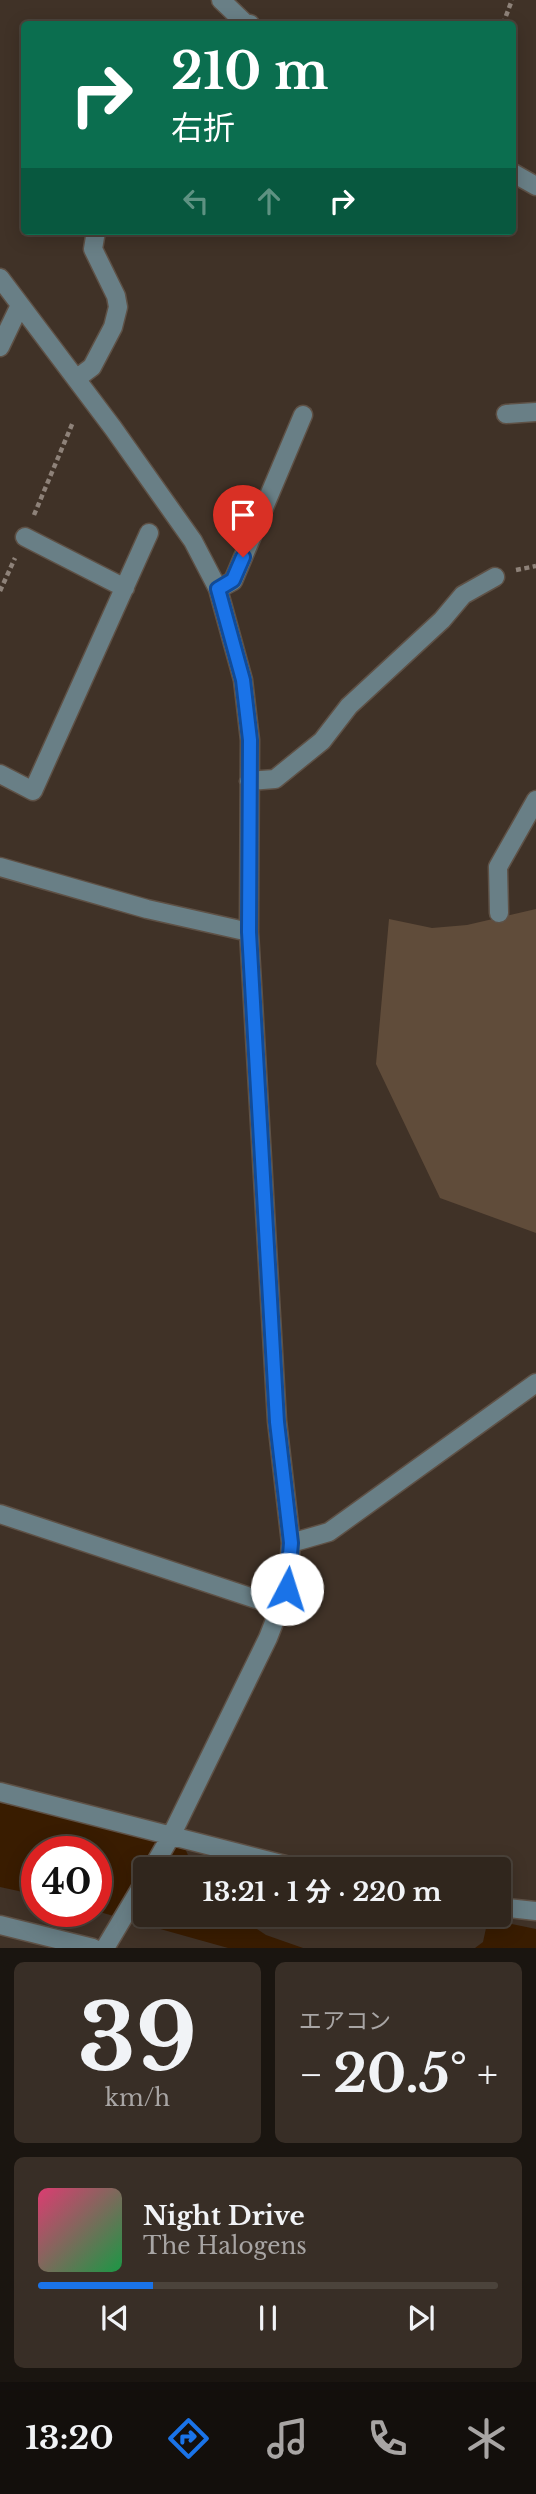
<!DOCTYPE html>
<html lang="ja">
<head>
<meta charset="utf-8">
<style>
	:root { --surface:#30261d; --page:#382e26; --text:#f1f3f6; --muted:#a8a5a4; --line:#4b433b; --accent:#1a73e8 }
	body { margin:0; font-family:"Libre Baskerville","Noto Sans JP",serif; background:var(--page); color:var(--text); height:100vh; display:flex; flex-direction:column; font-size:26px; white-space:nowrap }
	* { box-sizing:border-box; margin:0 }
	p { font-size:23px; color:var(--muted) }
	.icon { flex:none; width:38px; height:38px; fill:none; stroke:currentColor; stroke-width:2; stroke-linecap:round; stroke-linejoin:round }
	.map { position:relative; height:1948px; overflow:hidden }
	.sheet { display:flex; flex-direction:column; gap:14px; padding:14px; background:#1a1510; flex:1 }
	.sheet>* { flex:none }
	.top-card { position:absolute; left:21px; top:21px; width:495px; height:214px; border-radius:7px; box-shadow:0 4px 18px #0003,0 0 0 2px var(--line); background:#0b6e4f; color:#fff; overflow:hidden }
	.speed { position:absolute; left:21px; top:1836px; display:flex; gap:14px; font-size:35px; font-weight:700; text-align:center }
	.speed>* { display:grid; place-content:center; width:91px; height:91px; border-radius:50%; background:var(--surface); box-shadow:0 4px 18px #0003,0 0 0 2px var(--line); line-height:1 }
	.speed .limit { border:10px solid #d22; background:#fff; color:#111 }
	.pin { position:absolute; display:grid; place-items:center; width:60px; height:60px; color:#fff; margin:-72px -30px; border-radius:50% 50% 50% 0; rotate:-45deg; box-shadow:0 0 7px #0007 }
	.pin .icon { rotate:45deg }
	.me { position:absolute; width:77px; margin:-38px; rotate:5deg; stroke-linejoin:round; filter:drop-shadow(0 0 5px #0008) }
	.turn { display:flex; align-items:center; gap:24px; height:147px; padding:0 35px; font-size:32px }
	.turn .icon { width:91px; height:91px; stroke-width:2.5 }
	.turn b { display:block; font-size:49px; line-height:60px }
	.lanes { display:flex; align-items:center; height:66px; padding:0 35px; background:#0003; justify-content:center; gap:35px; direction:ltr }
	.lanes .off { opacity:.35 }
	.big { font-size:52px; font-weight:700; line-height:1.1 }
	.sheet .tile { flex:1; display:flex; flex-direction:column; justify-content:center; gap:10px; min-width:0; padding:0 24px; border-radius:10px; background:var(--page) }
	.sheet .dial { align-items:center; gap:0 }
	.dial b { font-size:91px; line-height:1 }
	.song { display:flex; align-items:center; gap:21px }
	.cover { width:84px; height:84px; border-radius:10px; background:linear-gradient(135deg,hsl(340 70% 55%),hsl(140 70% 35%)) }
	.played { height:7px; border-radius:4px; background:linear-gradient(90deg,var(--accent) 25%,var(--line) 25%) }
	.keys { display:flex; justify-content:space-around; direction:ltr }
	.heat { display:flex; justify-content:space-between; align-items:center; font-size:38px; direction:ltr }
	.sheet .tiles { flex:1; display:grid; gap:14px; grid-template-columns:1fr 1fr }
	.tile:last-child { grid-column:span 2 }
	.trip { position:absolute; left:133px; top:1857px; width:378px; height:70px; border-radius:7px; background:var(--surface); box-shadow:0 4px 18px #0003,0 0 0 2px var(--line); font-weight:700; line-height:70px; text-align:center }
	.menu { display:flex; height:112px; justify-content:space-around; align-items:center; background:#130f0c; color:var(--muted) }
	.menu .icon { width:49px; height:49px }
	.menu .current { color:var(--accent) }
	.menu b { font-size:32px; color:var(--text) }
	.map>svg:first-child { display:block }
	.green { fill:#604c3a }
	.water { fill:#391c00 }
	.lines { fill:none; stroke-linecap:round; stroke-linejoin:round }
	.minor-casing { stroke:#5e5146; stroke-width:21 }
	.path { stroke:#8e8279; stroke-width:4.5; stroke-dasharray:5 3.5; stroke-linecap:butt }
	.minor { stroke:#697f86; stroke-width:18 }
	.route-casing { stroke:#114b97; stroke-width:18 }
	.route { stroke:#1a73e8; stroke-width:12 }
</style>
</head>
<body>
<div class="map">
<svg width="536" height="1948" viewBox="0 0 536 1948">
	<rect width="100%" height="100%" fill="#403227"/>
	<path class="green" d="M536 909V1233L440 1198 376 1064 389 919 432 928 467 925Z"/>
	<path class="water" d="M0 1803 147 1835 184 1846 194 1869H145V1914L236 1915 266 1935 303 1948H228L96 1911V1852H37V1895L0 1887Z
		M488 1919 536 1929V1948H475L483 1942Z"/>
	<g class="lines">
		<defs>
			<path id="minor" d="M221 0 245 23 250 24
				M513 173 536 186
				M0 278 113 428 193 541 218 589 243 680 250 740 249 932 277 1421 291 1543 287 1589 268 1638 172 1834 152 1869
				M0 347 20 305
				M76 379 92 367 113 327 118 307 116 296 93 249 96 231
				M506 414 536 412
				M25 537 125 588
				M218 589 233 581 303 415
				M0 774 33 791 149 533
				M249 781 275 779 322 741 349 706 442 620 463 595 495 577
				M0 867 147 909 249 932
				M499 913 498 867 536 800
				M0 1514 280 1607
				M291 1543 329 1532 536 1383
				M0 1792 301 1869
				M499 1907 536 1911
				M0 1925 93 1948
				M105 1948 145 1881"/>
		</defs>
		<use href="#minor" class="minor-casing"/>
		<path class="path" d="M503 24 512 0
			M34 515 73 422
			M516 570 536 566
			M0 591 15 558"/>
		<use href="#minor" class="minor"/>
	</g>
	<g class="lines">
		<defs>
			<path id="route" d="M243 557 233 580 218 589 243 680 250 740 249 932 277 1422 291 1543 287 1589"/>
		</defs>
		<use href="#route" class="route-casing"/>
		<use href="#route" class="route"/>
	</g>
</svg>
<div class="speed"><div class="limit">40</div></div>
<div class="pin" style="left:243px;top:557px;background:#d93025"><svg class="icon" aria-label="arrive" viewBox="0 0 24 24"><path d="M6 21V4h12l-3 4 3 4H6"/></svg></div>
<svg class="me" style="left:287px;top:1589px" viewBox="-20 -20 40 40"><circle r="19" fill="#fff"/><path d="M0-13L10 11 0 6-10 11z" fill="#1a73e8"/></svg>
<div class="trip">13:21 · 1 分 · 220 m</div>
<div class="top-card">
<div class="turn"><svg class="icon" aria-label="right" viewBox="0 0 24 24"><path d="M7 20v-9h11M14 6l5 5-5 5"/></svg><div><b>210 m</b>右折</div></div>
<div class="lanes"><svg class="icon off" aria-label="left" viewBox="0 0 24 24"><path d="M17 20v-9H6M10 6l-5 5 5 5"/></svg><svg class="icon off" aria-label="ahead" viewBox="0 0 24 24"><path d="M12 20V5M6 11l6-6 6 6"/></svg><svg class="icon" aria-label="right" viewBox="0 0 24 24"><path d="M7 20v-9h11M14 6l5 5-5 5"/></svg></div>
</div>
</div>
<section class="sheet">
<div class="tiles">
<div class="tile dial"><b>39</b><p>km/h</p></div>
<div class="tile"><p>エアコン</p>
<div class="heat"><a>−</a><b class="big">20.5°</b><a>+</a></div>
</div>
<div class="tile">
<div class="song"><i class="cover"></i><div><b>Night Drive</b><p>The Halogens</p></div></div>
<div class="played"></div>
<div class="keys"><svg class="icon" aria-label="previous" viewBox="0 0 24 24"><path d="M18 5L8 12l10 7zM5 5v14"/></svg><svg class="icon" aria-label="pause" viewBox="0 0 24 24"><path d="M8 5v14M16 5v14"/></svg><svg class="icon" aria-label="next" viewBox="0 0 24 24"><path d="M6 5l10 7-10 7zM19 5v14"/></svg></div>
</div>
</div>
</section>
<nav class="menu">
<b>13:20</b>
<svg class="icon current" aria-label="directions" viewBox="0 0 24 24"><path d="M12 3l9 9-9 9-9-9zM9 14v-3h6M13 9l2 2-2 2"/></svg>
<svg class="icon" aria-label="music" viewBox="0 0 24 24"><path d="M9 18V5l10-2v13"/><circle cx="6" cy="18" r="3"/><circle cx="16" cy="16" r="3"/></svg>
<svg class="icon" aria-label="phone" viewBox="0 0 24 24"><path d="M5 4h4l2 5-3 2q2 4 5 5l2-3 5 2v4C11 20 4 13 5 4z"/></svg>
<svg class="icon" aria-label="climate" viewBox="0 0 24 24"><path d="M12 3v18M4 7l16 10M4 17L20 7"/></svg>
</nav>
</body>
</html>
